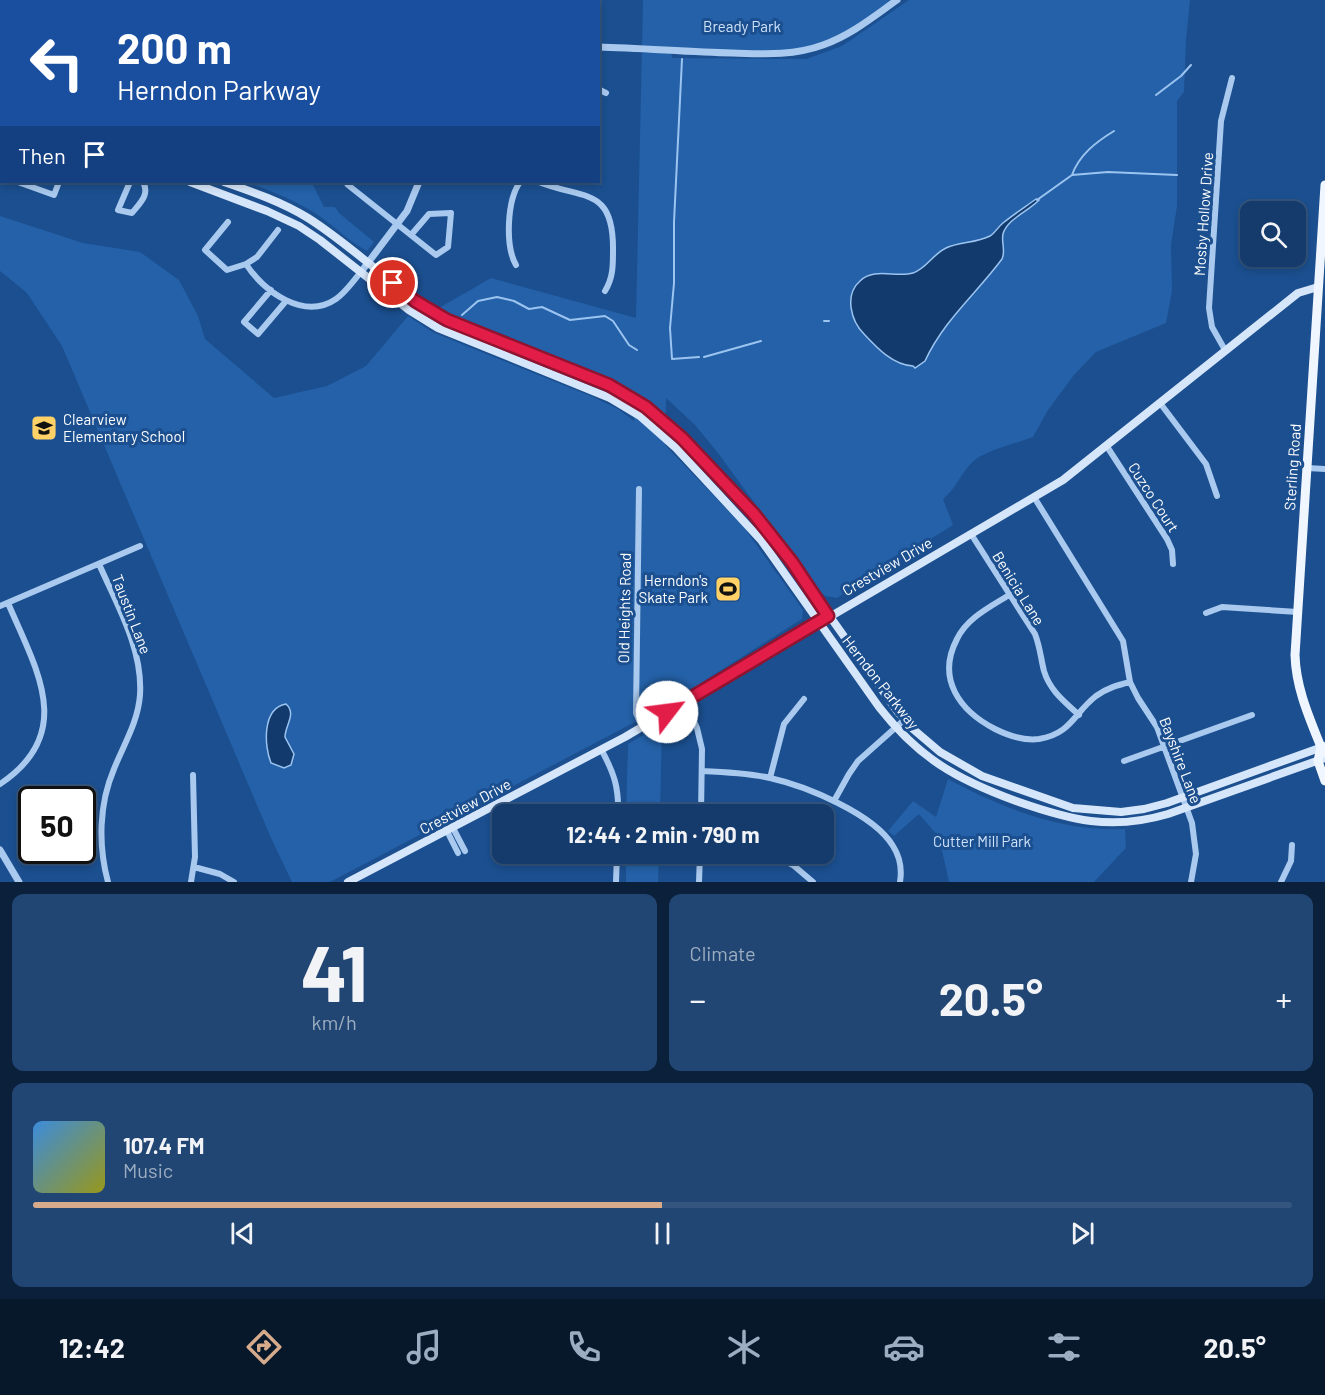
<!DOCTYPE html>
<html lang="en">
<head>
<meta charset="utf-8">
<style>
	:root { --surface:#143b6b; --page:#214673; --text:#f1f3f6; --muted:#9dadc1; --line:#33557e; --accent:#d6ab8b }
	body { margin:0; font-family:Barlow,sans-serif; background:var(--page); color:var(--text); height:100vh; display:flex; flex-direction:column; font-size:22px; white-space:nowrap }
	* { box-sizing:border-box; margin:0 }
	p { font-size:20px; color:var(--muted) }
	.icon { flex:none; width:33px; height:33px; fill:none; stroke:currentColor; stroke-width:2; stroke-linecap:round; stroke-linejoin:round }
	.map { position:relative; height:882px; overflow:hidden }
	.side { display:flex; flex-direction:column; gap:12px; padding:12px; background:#0b203b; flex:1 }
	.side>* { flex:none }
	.guide { position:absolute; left:0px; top:0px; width:600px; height:183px; box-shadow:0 3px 9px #0003,0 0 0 2px var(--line); background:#1a4fa0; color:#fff; overflow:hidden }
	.fabs { position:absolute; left:1240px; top:201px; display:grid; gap:12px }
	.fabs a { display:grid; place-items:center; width:66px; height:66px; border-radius:12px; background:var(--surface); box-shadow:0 3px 9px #0003,0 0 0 2px var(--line); font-size:30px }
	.speed { position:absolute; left:18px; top:786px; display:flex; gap:12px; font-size:30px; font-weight:700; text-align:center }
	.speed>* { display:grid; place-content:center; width:78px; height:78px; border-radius:50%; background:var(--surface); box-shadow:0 3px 9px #0003,0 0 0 2px var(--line); line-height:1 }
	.speed .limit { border:3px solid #111; border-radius:9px; background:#fff; color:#111 }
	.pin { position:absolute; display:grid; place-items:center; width:51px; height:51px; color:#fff; margin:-26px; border:3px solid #fff; border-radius:50%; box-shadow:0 2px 6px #0007 }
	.me { position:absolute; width:66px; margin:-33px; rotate:60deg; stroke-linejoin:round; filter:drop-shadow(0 0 4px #0008) }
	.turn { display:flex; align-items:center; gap:21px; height:126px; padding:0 18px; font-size:27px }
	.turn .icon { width:78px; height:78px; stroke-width:2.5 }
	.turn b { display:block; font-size:42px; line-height:51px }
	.then { display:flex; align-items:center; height:57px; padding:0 18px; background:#0003; gap:12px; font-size:22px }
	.big { font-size:45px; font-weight:700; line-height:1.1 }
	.side .widget { flex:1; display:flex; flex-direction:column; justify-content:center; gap:9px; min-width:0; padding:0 21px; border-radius:12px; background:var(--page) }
	.side .dial { align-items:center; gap:0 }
	.dial b { font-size:78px; line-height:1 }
	.song { display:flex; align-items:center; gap:18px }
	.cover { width:72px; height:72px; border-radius:9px; background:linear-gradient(135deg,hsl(210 70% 55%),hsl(60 70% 35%)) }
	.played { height:6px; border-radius:3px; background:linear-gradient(90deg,var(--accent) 50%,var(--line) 50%) }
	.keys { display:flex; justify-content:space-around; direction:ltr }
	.heat { display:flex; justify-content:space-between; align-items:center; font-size:33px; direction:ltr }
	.side .tiles { flex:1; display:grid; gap:12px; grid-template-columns:1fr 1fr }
	.widget:last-child { grid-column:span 2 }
	.trip { position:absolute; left:492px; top:804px; width:342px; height:60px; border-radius:12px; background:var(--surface); box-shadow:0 3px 9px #0003,0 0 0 2px var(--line); font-weight:700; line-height:60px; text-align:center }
	.menu { display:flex; height:96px; justify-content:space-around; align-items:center; background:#08182b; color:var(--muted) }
	.menu .icon { width:42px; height:42px }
	.menu .selected { color:var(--accent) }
	.menu b { font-size:27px; color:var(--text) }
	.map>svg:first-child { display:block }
	.green { fill:#2461a8 }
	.water { fill:#123a6d; stroke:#9cc4f0; stroke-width:1.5 }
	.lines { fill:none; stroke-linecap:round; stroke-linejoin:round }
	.stream { stroke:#9cc4f0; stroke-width:2 }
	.minor { stroke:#a9c9ee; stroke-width:6 }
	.tertiary { stroke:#a9c9ee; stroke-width:7 }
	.secondary { stroke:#d6e6fa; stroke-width:8 }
	.primary { stroke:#f0f6ff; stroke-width:9 }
	.route-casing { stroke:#92132f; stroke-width:15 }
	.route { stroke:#e11d48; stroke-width:10 }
	.labels { text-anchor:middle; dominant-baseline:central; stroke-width:6; stroke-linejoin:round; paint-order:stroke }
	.park-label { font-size:15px; fill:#cfe3fa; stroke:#1b4f8f }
	.street-label { font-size:15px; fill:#fff; stroke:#1b4f8f }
	.poi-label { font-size:15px; fill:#fff; stroke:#1b4f8f; text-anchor:start }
</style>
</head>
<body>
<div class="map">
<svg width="1325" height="882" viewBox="0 0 1325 882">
	<rect width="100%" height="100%" fill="#1b4f8f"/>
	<path class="green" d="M643 0H897L856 30 803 50 671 52 672 58 806 59 842 46 909 0H1190L1186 40 1184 92 1177 101V206L1171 245 1172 291 1166 323 1096 352 1074 375 1048 410 1033 437C1017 443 989 450 976 459 962 470 957 488 943 499L953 525 837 598 825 596 816 587 718 453 695 425 666 398 665 445 743 526 803 610 802 619 658 710 330 882H292L271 838 62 346 27 293 0 271V216L83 243 140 252 179 280 198 316 205 339 274 398 327 386 366 366 408 316 432 332 593 397 618 409 634 421 635 393 620 384 505 335 462 320 439 308 491 278 636 318Z
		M247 182H314L312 183 324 207H335L339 213 374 242 367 251C351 243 334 226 318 215 296 201 272 191 247 182Z
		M662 724 660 814H626L628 744Z
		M948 779C1001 808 1064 832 1125 829L1126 848 1094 882H949L939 837 919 814 894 836 888 831 913 801 936 817Z
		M626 854H659L658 882H626Z"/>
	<path class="water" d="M1036 199 1039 200C1029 211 1007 219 1003 234 1001 243 1006 250 1002 259 976 294 944 320 925 361L915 368 913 366C893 365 877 348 864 334 851 321 844 295 860 281 874 267 896 278 913 273 926 269 933 254 946 248 959 242 976 243 990 236 995 233 998 227 1003 223 1014 214 1025 207 1036 199Z
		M286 704C297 714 285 725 285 737L294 754 291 765 284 768 271 763C264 746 262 708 286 704Z"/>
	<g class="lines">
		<path class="stream" d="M70 2 71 0
			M682 59 674 222V283L670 328 672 359 699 357
			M0 68 2 67
			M1156 95 1181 76 1191 65
			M1072 175C1079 155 1096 142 1114 131
			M1037 200 1072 175 1108 172 1177 175
			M462 315 478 301 497 297 514 301 529 309 542 307 570 320 605 316 613 321 629 345 637 350
			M824 321H829
			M704 357 761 341"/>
		<path class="minor" d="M42 0 43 2
			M216 0 217 2
			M332 0 333 2
			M257 2 258 0
			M398 2 399 0
			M581 2V0
			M598 89 606 93
			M18 182 54 195 59 182
			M130 182 118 210 132 213C140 203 150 195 143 182
			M346 182 348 185 436 255 448 247 451 213 429 214 411 235
			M539 182C583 200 614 186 613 251 613 266 613 278 605 291
			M228 222 205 250 227 270 246 264
			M278 230 257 257 246 264C263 291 304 321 336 299 346 292 353 281 361 272
			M516 265C505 246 507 200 520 182
			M271 290 244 322 258 334 286 301
			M1225 350 1212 327 1209 308 1221 121 1232 78
			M1160 403 1206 464 1217 496
			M1106 445 1167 539 1172 550 1173 564
			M1307 468 1325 469
			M639 489 636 713 642 727
			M1034 497 1123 641 1130 682 1138 698 1157 727 1192 823 1196 854 1191 882
			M971 534 1035 634C1040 647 1041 659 1044 671 1050 691 1065 702 1079 715
			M99 564C117 605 143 649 140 695 138 722 124 744 114 769 99 804 98 845 108 882
			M1009 595C990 607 967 618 957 639 936 679 960 711 995 729 1009 736 1023 741 1039 739 1071 734 1074 713 1096 696 1107 688 1118 685 1130 682
			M0 606 140 546
			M1206 613 1222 607 1298 612
			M685 701 697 728 702 749 701 814
			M601 749C614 773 619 787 618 814
			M1124 761 1252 715
			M702 771C725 772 748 773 770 778 806 786 874 814 893 846 900 857 902 870 900 882
			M770 778 784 724 804 699
			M0 784C77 733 36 669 8 603
			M834 801 849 774 858 761 904 720
			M453 828 465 851
			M447 831 458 853
			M771 854 793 865 813 882
			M194 867 220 874 234 882
			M191 882 195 857 193 775
			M616 882 617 854
			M699 882 700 854
			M1281 882 1291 861 1292 845"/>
		<path class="tertiary" d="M480 2V0
			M598 47C643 48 687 52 732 53 763 54 793 56 823 45 851 35 873 17 897 0
			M361 272 407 211 419 182
			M0 850 19 882"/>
		<path class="secondary" d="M0 137 2 136
			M0 148H2
			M190 182 267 211 299 226 320 240 409 310 438 328 610 398 640 416 676 448 761 540 879 707C919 758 956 779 1016 801 1070 820 1111 831 1168 814L1325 758
			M224 182C253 192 282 202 308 218 354 247 391 286 437 314L609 385 633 398 666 422 754 514 792 563 897 711 913 729 940 752 982 776 1073 808 1121 812 1144 809 1167 803 1325 746
			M348 882 625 737 1063 480 1298 293 1318 287"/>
		<path class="primary" d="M1325 185 1295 655C1296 688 1309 717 1321 747L1325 753
			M1321 747 1318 761 1325 781"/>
	</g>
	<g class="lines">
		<defs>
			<path id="route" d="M393 283 415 301 447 320 609 385 646 407 682 438 754 514 792 562 828 616 667 712"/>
		</defs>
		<use href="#route" class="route-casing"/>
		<use href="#route" class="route"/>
	</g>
	<defs>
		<symbol id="school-square" viewBox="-11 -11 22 22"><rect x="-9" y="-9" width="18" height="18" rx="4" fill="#ffd166" stroke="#1b4f8f"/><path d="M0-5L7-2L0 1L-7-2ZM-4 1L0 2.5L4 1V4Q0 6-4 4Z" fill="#111"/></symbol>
		<symbol id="stadium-square" viewBox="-11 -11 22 22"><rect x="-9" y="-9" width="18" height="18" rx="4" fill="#ffd166" stroke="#1b4f8f"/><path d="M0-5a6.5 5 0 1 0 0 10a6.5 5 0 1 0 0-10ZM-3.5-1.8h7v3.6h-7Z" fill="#111"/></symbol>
	</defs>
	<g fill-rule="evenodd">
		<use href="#school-square" x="29" y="413" width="30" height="30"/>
		<use href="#stadium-square" x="713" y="574" width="30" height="30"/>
	</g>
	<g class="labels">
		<g class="park-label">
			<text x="742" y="26">Bready Park</text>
			<text x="982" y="841">Cutter Mill Park</text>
		</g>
		<g class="street-label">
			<text transform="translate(1203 214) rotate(-86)">Mosby Hollow Drive</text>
			<text transform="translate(1292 467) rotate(-86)">Sterling Road</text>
			<text transform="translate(1154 497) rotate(57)">Cuzco Court</text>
			<text transform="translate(887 566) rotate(-30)">Crestview Drive</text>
			<text transform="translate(1019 588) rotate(58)">Benicia Lane</text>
			<text transform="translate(624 608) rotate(-89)">Old Heights Road</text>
			<text transform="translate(132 614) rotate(69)">Taustin Lane</text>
			<text transform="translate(881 682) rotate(52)">Herndon Parkway</text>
			<text transform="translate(1181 760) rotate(69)">Bayshire Lane</text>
			<text transform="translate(465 806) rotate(-28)">Crestview Drive</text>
		</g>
		<g class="poi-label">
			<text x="63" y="419">Clearview<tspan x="63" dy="17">Elementary School</tspan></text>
			<text x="708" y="580" text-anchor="end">Herndon's<tspan x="708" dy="17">Skate Park</tspan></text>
		</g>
	</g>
</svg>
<div class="fabs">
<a><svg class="icon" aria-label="search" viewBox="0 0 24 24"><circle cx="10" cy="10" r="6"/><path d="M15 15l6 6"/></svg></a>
</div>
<div class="speed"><div class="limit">50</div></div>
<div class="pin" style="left:393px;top:283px;background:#d93025"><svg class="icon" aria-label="arrive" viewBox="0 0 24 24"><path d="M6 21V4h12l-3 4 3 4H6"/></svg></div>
<svg class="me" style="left:667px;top:712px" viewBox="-20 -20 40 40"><circle r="19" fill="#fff"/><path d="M0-13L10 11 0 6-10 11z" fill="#e11d48"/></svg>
<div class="trip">12:44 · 2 min · 790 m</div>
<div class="guide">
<div class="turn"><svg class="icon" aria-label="left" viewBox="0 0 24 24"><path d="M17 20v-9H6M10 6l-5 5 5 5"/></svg><div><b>200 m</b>Herndon Parkway</div></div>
<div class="then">Then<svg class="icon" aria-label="arrive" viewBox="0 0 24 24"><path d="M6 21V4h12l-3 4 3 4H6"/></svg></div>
</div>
</div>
<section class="side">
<div class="tiles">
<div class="widget dial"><b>41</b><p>km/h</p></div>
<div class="widget"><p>Climate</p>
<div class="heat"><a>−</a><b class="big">20.5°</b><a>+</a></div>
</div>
<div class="widget">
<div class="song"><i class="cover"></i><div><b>107.4 FM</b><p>Music</p></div></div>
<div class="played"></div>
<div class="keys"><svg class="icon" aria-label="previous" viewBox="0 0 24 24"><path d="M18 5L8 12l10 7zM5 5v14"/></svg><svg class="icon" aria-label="pause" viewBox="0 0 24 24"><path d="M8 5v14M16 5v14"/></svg><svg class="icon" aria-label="next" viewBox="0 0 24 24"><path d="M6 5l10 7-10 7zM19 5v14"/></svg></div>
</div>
</div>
</section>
<nav class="menu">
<b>12:42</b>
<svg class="icon selected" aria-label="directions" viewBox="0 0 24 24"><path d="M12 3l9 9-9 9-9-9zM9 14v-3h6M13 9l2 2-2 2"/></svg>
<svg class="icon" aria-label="music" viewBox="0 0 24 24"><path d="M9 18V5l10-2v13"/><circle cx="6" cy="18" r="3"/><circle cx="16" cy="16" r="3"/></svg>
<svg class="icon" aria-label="phone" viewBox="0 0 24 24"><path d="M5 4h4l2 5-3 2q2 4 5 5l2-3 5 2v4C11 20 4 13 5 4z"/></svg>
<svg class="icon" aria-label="climate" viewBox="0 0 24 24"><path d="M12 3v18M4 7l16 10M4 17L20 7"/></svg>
<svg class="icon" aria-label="car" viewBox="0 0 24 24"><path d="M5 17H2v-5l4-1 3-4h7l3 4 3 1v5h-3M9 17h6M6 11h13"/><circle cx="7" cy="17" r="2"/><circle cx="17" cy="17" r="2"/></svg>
<svg class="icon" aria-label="filters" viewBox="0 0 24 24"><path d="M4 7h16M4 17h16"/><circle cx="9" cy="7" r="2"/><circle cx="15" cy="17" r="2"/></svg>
<b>20.5°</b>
</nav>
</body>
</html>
